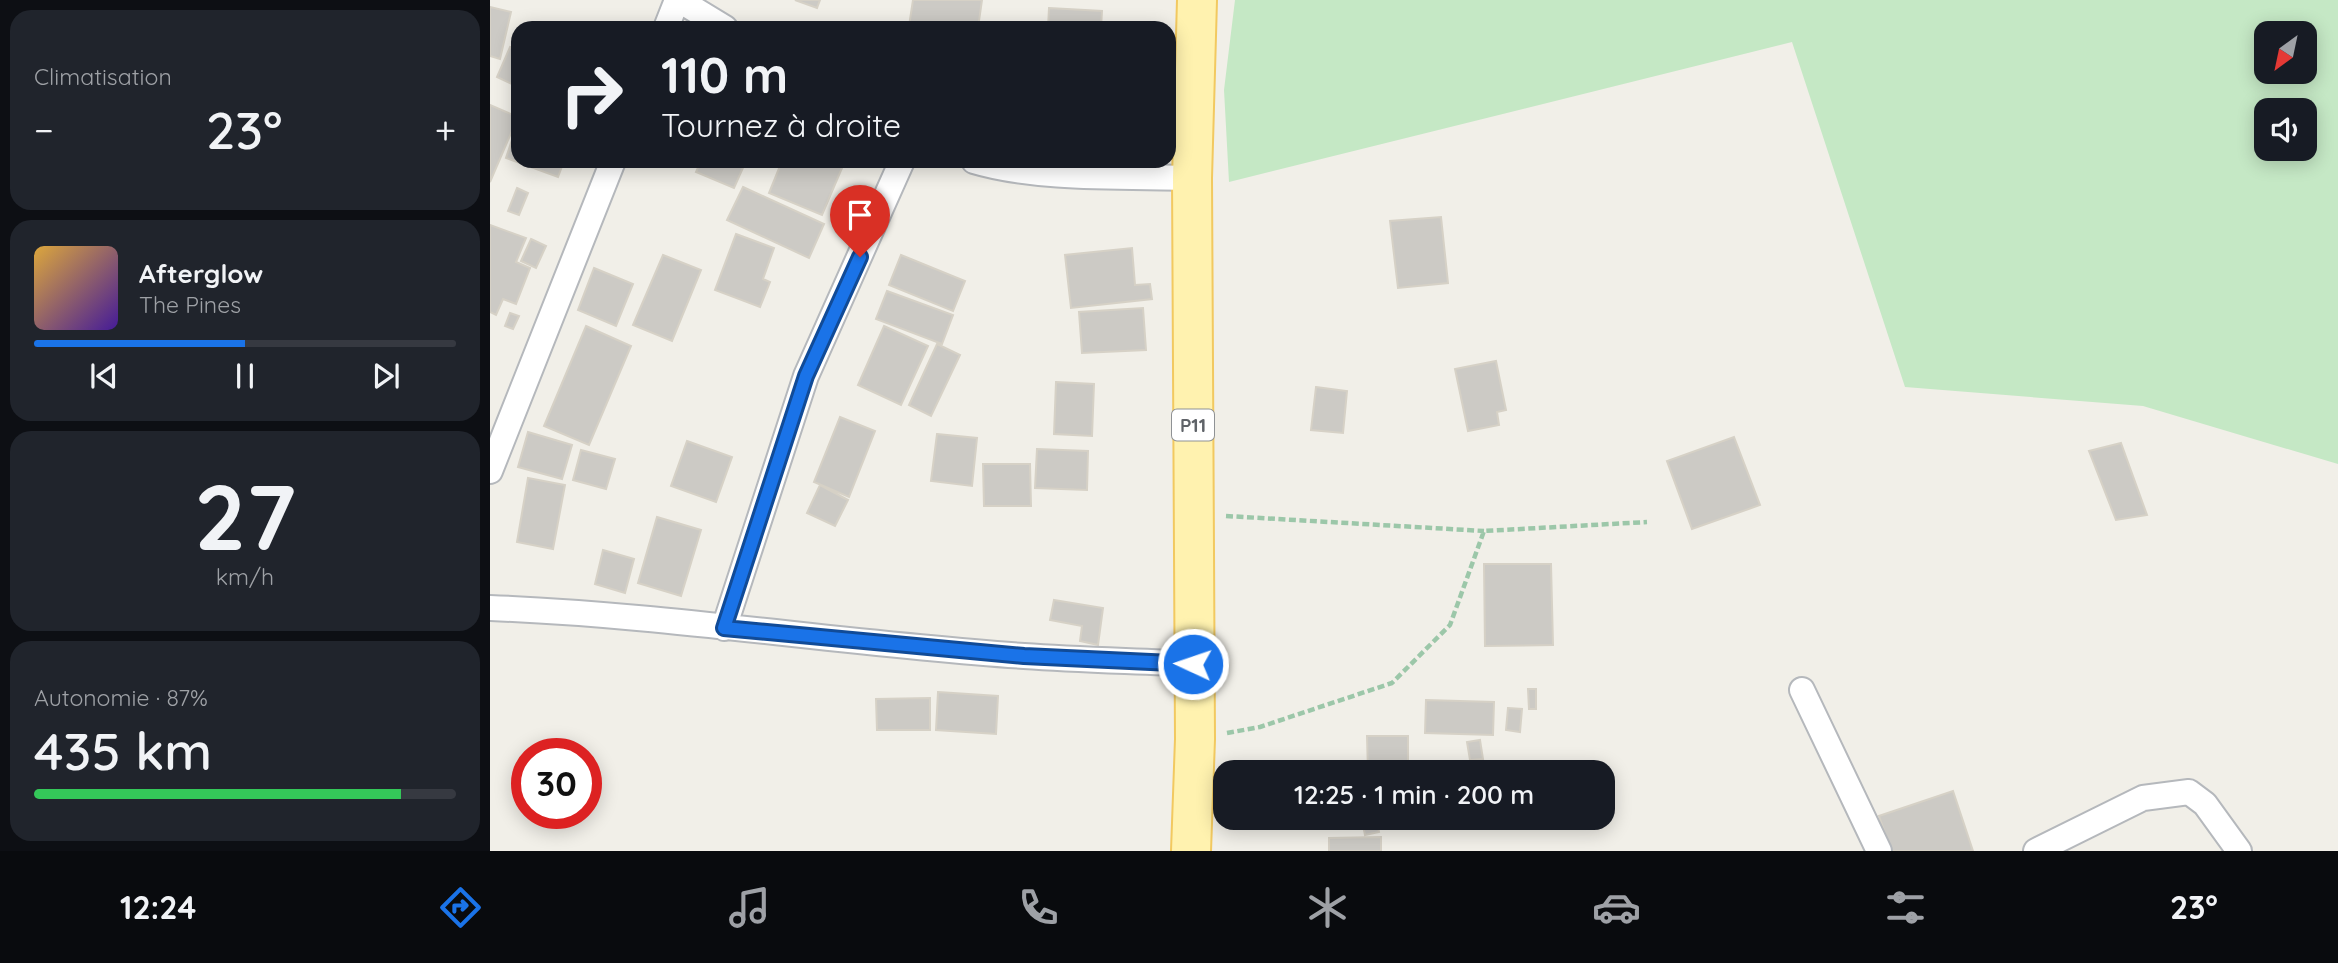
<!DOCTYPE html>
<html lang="fr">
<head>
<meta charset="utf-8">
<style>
	:root { --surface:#171b24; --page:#20242c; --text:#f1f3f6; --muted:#9ea1a6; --line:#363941; --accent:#1a73e8 }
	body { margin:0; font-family:Quicksand,sans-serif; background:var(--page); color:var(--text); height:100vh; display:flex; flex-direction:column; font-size:26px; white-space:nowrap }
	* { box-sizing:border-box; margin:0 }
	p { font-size:23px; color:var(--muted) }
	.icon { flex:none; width:38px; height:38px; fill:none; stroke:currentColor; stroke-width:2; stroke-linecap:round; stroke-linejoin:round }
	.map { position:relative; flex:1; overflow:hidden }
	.drawer { display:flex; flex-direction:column; gap:10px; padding:10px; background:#0d0f14; width:490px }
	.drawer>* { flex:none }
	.guide { position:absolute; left:21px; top:21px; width:665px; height:147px; border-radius:21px; box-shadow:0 4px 18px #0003; background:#171b24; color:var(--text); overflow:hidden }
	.needle { width:46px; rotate:213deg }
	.buttons { position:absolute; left:1764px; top:21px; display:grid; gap:14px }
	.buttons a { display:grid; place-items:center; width:63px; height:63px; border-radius:14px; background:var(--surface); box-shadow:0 4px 18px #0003; font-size:35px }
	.speed { position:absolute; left:21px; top:738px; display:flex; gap:14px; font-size:35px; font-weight:700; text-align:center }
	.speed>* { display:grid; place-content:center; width:91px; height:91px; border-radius:50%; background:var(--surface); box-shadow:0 4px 18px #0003; line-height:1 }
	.speed .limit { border:10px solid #d22; background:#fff; color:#111 }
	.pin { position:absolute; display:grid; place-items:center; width:60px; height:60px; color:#fff; margin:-72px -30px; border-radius:50% 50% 50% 0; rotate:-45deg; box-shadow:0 0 7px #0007 }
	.pin .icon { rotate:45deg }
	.me { position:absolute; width:77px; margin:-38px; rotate:273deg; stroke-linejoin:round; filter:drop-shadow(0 0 5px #0008) }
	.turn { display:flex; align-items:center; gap:24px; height:147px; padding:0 35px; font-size:32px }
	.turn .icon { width:91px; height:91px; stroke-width:2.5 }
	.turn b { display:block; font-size:49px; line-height:60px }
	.big { font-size:52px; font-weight:600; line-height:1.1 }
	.drawer .widget { flex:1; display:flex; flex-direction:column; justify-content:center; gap:10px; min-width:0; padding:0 24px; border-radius:21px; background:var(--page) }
	.drawer .dial { align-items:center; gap:0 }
	.dial b { font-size:91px; line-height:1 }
	.song { display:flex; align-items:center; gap:21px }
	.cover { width:84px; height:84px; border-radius:10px; background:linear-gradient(135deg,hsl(40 70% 55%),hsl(260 70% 35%)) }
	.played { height:7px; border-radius:4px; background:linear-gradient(90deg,var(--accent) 50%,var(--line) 50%) }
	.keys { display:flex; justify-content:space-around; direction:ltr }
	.heat { display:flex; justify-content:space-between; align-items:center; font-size:38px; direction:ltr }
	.charge { height:10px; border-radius:5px; background:linear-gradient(90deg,#34c759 87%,var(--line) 0) }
	.trip { position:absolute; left:723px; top:760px; width:402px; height:70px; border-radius:21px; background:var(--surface); box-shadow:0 4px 18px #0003; font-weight:600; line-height:70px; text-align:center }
	.tabs { display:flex; height:112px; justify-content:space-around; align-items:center; background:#090b0e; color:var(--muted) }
	.tabs .icon { width:49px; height:49px }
	.tabs .current { color:var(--accent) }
	.tabs b { font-size:32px; color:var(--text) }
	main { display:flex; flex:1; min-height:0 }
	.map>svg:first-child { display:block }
	.green { fill:#c5e8c5; fill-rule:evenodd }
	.building { fill:#cccac5; stroke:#d6d1c6; stroke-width:2 }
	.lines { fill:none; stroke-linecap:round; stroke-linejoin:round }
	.minor-casing { stroke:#b5b8bc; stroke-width:28 }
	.primary-casing { stroke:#f2c960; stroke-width:42 }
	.path { stroke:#9cc7a9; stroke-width:4.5; stroke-dasharray:7 3.5; stroke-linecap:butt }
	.minor { stroke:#fff; stroke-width:24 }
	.primary { stroke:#fff2af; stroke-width:38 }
	.route-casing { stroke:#114b97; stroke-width:18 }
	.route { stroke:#1a73e8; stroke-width:12 }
	.labels { text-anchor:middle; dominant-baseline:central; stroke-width:7; stroke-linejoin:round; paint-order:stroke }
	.shield { fill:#fff; stroke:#8f9295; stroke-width:2 }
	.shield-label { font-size:19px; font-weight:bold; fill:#5f6368 }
</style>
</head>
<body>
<main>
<section class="drawer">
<div class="widget"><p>Climatisation</p>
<div class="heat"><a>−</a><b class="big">23°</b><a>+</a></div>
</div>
<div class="widget">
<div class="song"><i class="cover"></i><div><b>Afterglow</b><p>The Pines</p></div></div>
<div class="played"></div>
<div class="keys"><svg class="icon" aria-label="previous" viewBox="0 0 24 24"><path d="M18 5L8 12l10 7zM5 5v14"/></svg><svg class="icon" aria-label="pause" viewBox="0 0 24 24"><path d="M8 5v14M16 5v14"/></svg><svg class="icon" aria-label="next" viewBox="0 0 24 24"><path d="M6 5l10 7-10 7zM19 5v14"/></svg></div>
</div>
<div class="widget dial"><b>27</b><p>km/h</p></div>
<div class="widget"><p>Autonomie · 87%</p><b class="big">435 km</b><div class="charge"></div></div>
</section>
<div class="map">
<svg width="1848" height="851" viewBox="0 0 1848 851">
	<rect width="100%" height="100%" fill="#f1efe8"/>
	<path class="green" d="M745 0H1848V464L1653 406 1415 387 1302 42 739 182 734 90ZM1776 33H1815V72H1776ZM1776 110H1815V149H1776Z"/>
	<path class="building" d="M305 0H330L327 8Z
		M423 0H492L488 28 419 26Z
		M0 7 21 12 10 59 0 56Z
		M559 8 612 11 611 28H558Z
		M20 47 28 51V87L7 77Z
		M0 105 28 117 0 182Z
		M28 122V161H74L68 177 16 158Z
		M211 161H256L244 188 206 172Z
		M292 161H355L332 215 279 193Z
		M253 187 334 224 319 258 237 220Z
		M27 188 38 193 29 215 18 211Z
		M951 217 958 283 908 288 900 221Z
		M0 225 36 238 26 262 40 268 26 304 13 299 6 315 0 312Z
		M246 234 284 248 273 279 280 282 270 307 225 290Z
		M41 239 56 246 46 268 31 261Z
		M642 248 645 285 660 284 662 299 581 308 575 255Z
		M173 255 211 270 182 341 143 325Z
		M411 255 475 281 463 311 399 285Z
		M104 268 143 284 126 326 88 310Z
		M397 291 463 315 452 344 386 319Z
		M653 308 656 350 592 353 589 312Z
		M20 313 29 316 23 329 15 326Z
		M96 326 141 346 99 445 54 426Z
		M394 326 438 346 411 405 368 385Z
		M447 344 470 355 441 416 419 405Z
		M1006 361 1016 410 1007 412 1009 425 978 431 965 369Z
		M566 382 604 384 602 436 564 434Z
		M826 387 857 391 853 433 821 430Z
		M350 417 385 431 359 497 324 482Z
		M38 432 82 445 72 479 28 467Z
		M447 434 487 438 482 486 441 481Z
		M1244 437 1270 505 1202 529 1177 461Z
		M197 441 242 457 226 502 181 486Z
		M1631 443 1657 515 1626 520 1599 451Z
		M547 449 598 451 597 490 545 488Z
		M91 450 125 459 116 489 83 480Z
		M493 464H540L541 506H494Z
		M38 478 75 485 63 549 27 542Z
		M330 485 358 500 345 526 317 513Z
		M167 517 211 530 191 596 148 583Z
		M113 550 144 559 135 593 105 584Z
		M994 564H1061L1063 645 995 646Z
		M564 600 613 608 608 645 590 641 592 626 560 620Z
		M1038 689H1046V709H1039Z
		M448 692 508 696 506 734 446 730Z
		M440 698V730H387L386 699Z
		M936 700 1004 702 1003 735 935 733Z
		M1018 708 1032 709 1030 732 1016 730Z
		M877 736H918V772H878Z
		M990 740 993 759 980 760 977 742Z
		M1463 791 1483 851H1401L1389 816Z
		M887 822 889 832 875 835 873 825Z
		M891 837V851H839V838Z"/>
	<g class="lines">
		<defs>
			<path id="minor" d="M189 0 235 28
				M176 28 187 0
				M484 161C547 180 635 176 702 178
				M0 471 123 161
				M0 608C179 615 355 644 534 656 590 660 647 661 703 664
				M234 628 316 376 412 161
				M1312 690 1389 851
				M1546 851 1653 798 1699 792 1715 804 1749 851"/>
			<path id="primary" d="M701 851 705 739 702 178 707 0"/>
		</defs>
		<use href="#minor" class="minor-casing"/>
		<use href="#primary" class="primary-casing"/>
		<path class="path" d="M736 516 994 531
			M737 733 770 727 902 683 960 625 994 531 1157 522"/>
		<use href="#minor" class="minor"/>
		<use href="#primary" class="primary"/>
	</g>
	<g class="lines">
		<defs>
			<path id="route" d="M370 257 316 376 234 628 534 656 703 664"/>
		</defs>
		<use href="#route" class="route-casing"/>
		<use href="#route" class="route"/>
	</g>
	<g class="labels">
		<rect class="shield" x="682" y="409.5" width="42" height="31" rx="5"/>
		<g class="shield-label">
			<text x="703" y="425">P11</text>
		</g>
	</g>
</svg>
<div class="buttons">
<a><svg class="needle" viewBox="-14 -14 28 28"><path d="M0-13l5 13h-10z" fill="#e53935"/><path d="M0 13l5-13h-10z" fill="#9ea1a6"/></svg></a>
<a><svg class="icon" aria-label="sound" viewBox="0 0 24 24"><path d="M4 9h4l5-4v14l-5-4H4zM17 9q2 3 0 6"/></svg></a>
</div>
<div class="speed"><div class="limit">30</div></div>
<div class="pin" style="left:370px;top:257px;background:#d93025"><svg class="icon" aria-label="arrive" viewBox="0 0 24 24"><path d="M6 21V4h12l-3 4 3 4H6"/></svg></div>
<svg class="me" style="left:703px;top:664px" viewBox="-20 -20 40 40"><circle r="17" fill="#1a73e8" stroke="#fff" stroke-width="3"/><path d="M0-11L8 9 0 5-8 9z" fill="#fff"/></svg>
<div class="trip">12:25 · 1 min · 200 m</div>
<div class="guide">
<div class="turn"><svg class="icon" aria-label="right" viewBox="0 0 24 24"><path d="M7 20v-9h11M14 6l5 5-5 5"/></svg><div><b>110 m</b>Tournez à droite</div></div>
</div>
</div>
</main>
<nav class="tabs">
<b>12:24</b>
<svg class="icon current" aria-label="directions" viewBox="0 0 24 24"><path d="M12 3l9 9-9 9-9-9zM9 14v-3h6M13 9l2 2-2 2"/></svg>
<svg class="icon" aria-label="music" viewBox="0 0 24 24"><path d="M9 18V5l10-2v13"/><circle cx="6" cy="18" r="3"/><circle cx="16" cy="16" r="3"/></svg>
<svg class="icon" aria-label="phone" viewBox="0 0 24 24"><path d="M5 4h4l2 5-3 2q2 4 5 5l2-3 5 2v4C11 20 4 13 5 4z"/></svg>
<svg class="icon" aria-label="climate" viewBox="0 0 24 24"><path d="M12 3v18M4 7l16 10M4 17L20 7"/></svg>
<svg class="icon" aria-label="car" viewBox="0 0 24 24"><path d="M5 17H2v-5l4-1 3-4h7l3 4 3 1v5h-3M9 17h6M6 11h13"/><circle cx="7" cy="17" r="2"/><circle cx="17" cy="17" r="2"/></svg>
<svg class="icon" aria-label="filters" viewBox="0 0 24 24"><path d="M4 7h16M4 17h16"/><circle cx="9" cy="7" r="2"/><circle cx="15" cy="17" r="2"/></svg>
<b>23°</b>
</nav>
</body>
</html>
